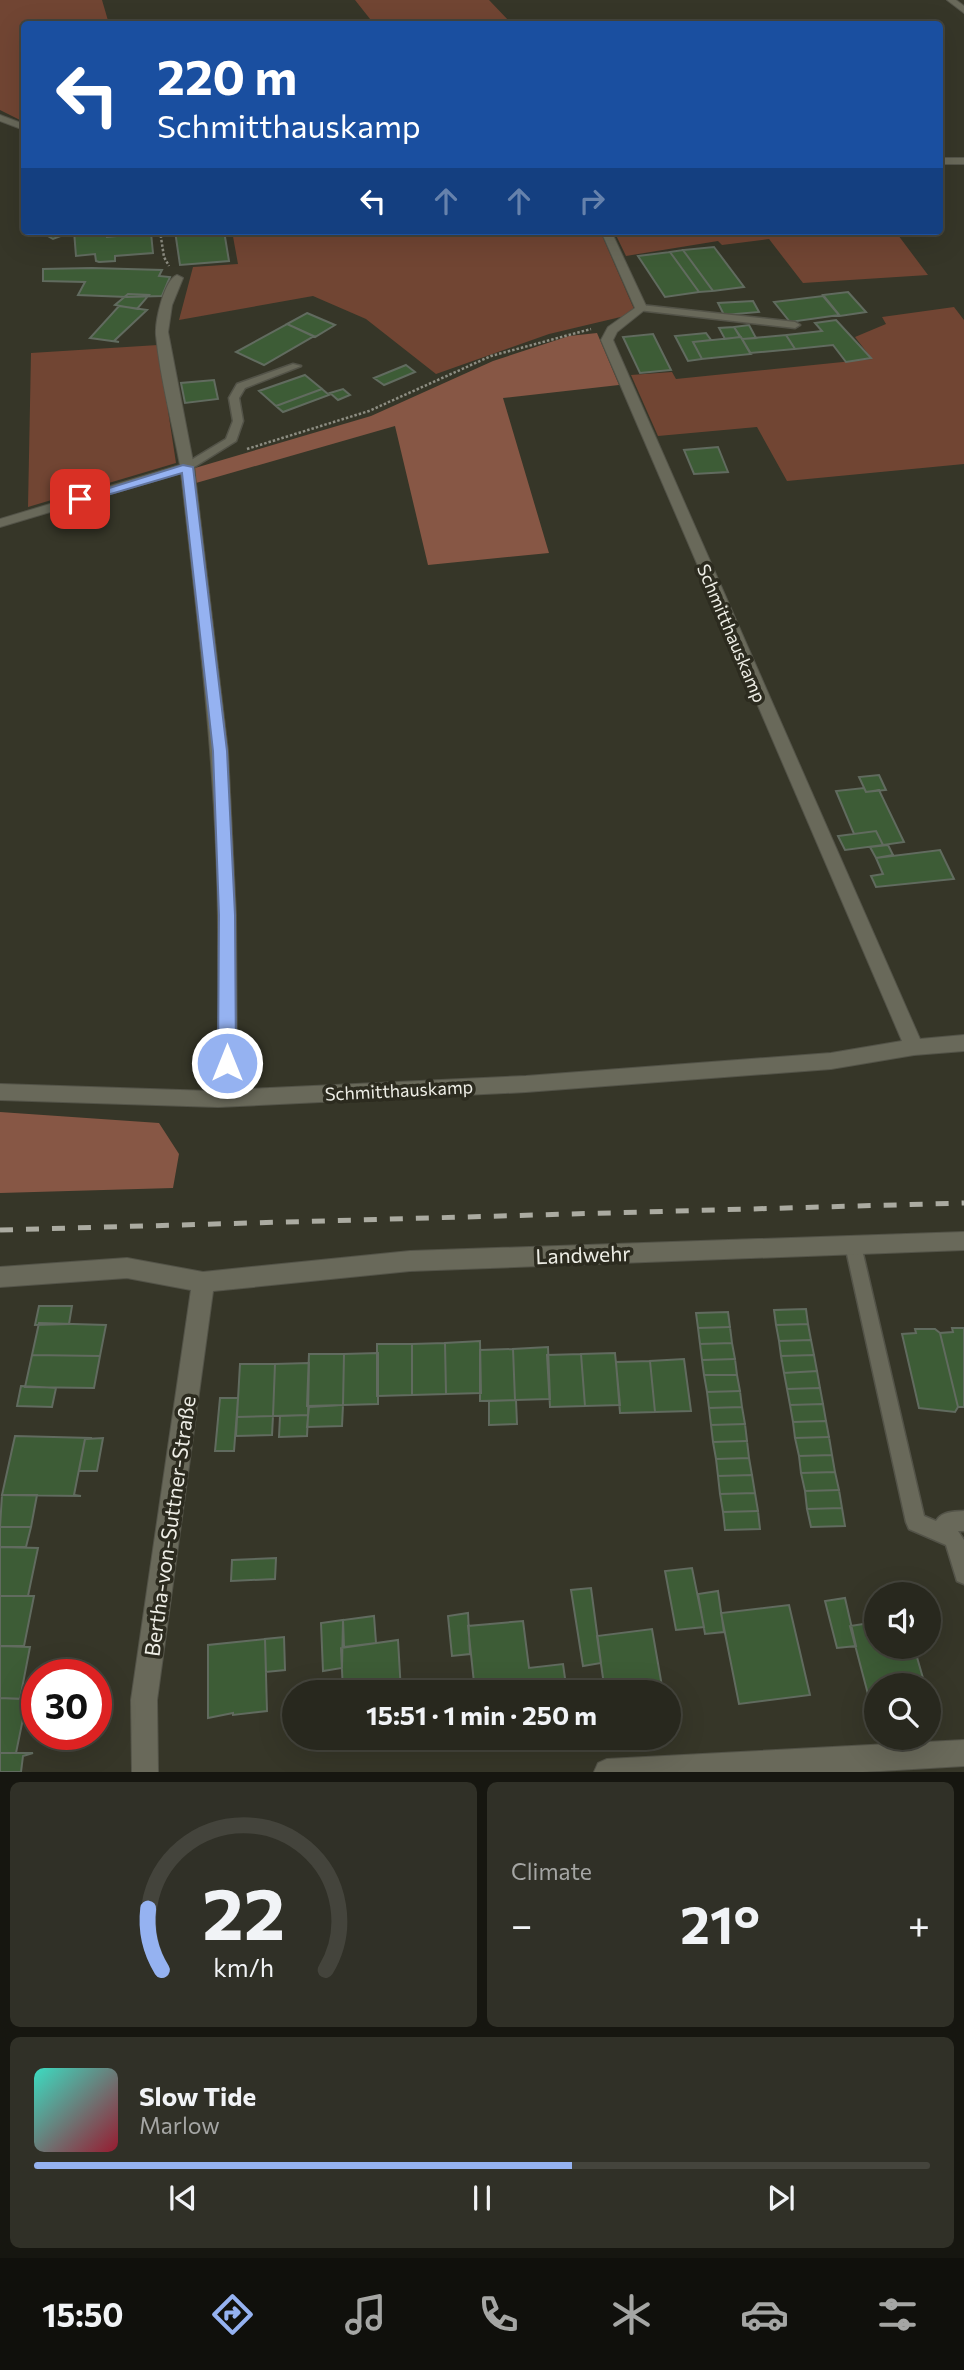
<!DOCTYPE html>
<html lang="en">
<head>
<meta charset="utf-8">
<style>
	:root { --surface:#28281e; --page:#303027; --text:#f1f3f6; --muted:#a5a6a4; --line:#44443c; --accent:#95b2f1 }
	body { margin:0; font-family:Commissioner,sans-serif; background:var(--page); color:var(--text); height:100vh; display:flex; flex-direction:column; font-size:26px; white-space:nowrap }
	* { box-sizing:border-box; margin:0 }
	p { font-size:23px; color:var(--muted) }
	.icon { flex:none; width:38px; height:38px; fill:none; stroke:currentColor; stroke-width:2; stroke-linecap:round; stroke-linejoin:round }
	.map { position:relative; height:1772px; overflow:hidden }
	.sheet { display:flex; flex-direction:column; gap:10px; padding:10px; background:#161610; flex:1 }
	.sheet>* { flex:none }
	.hud { position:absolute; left:21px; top:21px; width:922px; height:214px; border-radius:7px; box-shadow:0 7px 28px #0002,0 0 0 2px var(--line); background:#1a4fa0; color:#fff; overflow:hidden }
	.buttons { position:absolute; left:864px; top:1582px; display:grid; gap:14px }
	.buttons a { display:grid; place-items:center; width:77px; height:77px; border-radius:50%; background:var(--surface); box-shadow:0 7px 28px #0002,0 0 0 2px var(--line); font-size:35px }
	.speed { position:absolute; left:21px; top:1659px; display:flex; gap:14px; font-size:35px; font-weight:700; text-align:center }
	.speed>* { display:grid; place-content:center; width:91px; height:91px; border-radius:50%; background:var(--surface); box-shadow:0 7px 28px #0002,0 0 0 2px var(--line); line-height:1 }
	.speed .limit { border:10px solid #d22; background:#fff; color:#111 }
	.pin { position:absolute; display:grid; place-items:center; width:60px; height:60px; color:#fff; margin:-30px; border-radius:14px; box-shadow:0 4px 10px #0006 }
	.me { position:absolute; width:77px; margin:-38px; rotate:0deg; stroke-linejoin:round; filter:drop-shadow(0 0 5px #0008) }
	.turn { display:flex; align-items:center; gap:24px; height:147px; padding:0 21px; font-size:32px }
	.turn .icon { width:91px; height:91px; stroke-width:2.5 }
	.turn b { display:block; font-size:49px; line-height:60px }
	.lanes { display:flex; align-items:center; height:66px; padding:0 21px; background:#0003; justify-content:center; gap:35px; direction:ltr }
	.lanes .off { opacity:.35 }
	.big { font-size:52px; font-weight:700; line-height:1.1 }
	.sheet .card { flex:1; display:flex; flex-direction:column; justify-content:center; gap:10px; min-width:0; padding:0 24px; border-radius:10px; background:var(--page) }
	.sheet .dial { align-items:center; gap:0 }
	.dial svg { height:182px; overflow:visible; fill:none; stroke:var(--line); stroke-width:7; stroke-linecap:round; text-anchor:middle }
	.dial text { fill:var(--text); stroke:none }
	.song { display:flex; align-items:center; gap:21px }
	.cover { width:84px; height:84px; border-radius:10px; background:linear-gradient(135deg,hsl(170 70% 55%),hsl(350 70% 35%)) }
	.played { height:7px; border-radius:4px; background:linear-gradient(90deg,var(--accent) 60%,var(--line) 60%) }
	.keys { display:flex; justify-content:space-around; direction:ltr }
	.heat { display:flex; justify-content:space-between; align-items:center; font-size:38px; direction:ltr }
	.sheet .tiles { flex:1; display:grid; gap:10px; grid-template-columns:1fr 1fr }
	.card:last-child { grid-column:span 2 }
	.trip { position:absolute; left:282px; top:1680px; width:399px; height:70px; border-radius:35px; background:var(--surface); box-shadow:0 7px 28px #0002,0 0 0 2px var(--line); font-weight:700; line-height:70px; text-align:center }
	.menu { display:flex; height:112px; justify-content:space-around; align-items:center; background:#10100c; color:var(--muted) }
	.menu .icon { width:49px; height:49px }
	.menu .selected { color:var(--accent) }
	.menu b { font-size:32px; color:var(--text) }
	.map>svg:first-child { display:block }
	.green { fill:#714533 }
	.forest { fill:#875745 }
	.building { fill:#3d5c36; stroke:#616b5f; stroke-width:2 }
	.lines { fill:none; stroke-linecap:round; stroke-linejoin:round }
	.lane-casing { stroke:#535348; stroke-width:3 }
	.street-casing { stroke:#535348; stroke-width:2 }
	.path { stroke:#8d8d82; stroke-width:2.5; stroke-dasharray:2.5 2; stroke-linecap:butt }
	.lane { fill:#69695a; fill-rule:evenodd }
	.street { fill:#69695a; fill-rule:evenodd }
	.rail { stroke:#ababa1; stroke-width:5; stroke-dasharray:13 13; stroke-linecap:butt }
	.route { fill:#95b2f1; stroke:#61749d; stroke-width:2 }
	.labels { text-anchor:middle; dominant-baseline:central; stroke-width:7; stroke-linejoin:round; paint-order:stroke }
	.street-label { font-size:18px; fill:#eeeee6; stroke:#2c2b1f }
	.near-street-label { font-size:21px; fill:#eeeee6; stroke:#2c2b1f }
</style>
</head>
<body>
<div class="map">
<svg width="964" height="1772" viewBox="0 0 964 1772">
	<rect width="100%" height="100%" fill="#363628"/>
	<path class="green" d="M0 0H102L109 24H24V122L0 110Z
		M355 0H489L512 24H374Z
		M232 231H600L634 309 629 315 549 334 436 374 366 319 313 296 179 320 193 267 238 264Z
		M614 231H895L928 275 803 283 769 239 722 245 718 241 626 256Z
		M954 307 964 320V464L787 481 757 427 658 436 631 375 672 372 676 379 872 359 855 337 886 324 882 317Z
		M158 345 176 463 28 507 31 353Z"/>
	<path class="forest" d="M597 333 619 385 503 398 549 553 428 565 395 426 196 483 195 468 371 416 493 361 569 336Z
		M0 1112 159 1123 179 1154 173 1188 0 1193Z"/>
	<path class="building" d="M49 231H68L69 233 53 239 46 235Z
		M74 231H107V237L151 233 153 253 115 256V261L99 262 96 261 95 254 76 256Z
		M175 231H224L229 261 180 265Z
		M714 247 744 287 713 291 683 250Z
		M683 250 713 291 699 292 670 252Z
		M670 252 699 292 665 297 638 256Z
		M92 268 162 270 159 276 170 277 162 296 127 297 78 295 85 282 43 281V269Z
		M848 292 866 312 840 316 823 295Z
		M128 294 149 295 137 309 115 305Z
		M823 296 839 315 790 322 774 302Z
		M753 301 759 312 724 315 718 303Z
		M119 306 147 310 114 341 119 342 90 338Z
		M307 313 335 325 315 337 287 324Z
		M836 320 871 358 846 362 833 345 795 349 786 335 822 331 815 323Z
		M287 324 314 336 264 365 236 352Z
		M749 325 756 338 742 339 734 327Z
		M734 327 740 337 725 339 719 328Z
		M706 333 711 340 693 342 702 359 688 361 675 336Z
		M653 334 671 370 640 373 623 337Z
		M786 335 795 349 750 353 742 339Z
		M741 337 751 354 702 359 693 342Z
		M406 365 415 372 384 385 374 378Z
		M305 375 322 389 276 406 259 391Z
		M214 380 218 399 185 403 181 383Z
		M322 389 329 395 283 412 276 406Z
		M343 389 350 395 338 400 330 393Z
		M718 447 728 472 694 474 684 450Z
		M879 775 886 790 866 792 859 777Z
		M864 788 866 792 879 790 904 842 883 845 876 831 854 834 836 791Z
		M876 831 883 845 845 850 838 836Z
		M888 845 893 855 876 858 870 847Z
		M940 850 954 879 876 887 871 876 883 874 876 858Z
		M39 1306H72L69 1324 35 1325Z
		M806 1309 808 1324 776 1325 774 1310Z
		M728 1312 730 1327 698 1328 696 1313Z
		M39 1323 106 1325 100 1356 32 1355Z
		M808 1324 811 1340 779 1341 776 1325Z
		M730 1327 732 1343 700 1344 698 1328Z
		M952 1328H964V1407H958L940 1333 953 1332Z
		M915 1329H935L940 1333 958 1407 955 1412 919 1408 902 1334 916 1333Z
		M811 1340 814 1355 781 1356 779 1341Z
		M480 1341 481 1393 446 1394 445 1343Z
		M445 1343 446 1394 412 1395V1344Z
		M732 1343 735 1359 702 1360 700 1344Z
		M377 1344H412V1395L377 1396Z
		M548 1347 550 1399 515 1400 513 1349Z
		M513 1349 515 1400 480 1401V1350Z
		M378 1353V1404L343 1405 344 1354Z
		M615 1353 620 1405 585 1406 581 1354Z
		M309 1354H344L343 1405 307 1406Z
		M581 1354 585 1406 550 1407 547 1355Z
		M32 1355 100 1356 94 1388 25 1387Z
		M814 1355 817 1371 784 1373 781 1356Z
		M684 1359 691 1411 655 1412 650 1361Z
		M735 1359 737 1375H704L702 1360Z
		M650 1361 655 1412 620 1413 616 1362Z
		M309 1363 308 1415 273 1416 275 1364Z
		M240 1364H275L273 1416 237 1417Z
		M817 1371 820 1388 787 1389 784 1373Z
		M704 1375H737L740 1391 707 1392Z
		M21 1386 56 1388 52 1407 17 1406Z
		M820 1388 823 1404 790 1405 787 1389Z
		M740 1391 742 1407 709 1408 707 1392Z
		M220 1398H238L234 1451H215Z
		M516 1400 517 1424 489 1425V1401Z
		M823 1404 826 1421 793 1422 790 1405Z
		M343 1405 342 1426 307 1427 309 1407Z
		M742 1407 745 1424 711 1425 709 1408Z
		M308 1415 307 1436 279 1437 280 1416Z
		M273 1416 272 1435 236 1436 237 1417Z
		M826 1421 829 1437 795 1438 793 1422Z
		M745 1424 747 1441 713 1442 711 1425Z
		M15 1436 92 1438 85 1439 74 1495 81 1496 2 1495Z
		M829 1437 832 1455 799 1456 795 1438Z
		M103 1438 97 1471H79L85 1439Z
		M747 1441 749 1458 716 1459 713 1442Z
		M832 1455 835 1472 801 1473 799 1456Z
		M749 1458 752 1475 718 1476 716 1459Z
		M835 1472 839 1490 805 1491 801 1473Z
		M752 1475 755 1493 720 1494 718 1476Z
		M839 1490 842 1508 807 1509 805 1491Z
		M755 1493 758 1511 723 1512 720 1494Z
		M2 1495H37L31 1527H0Z
		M842 1508 845 1526 811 1527 807 1509Z
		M758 1511 760 1529 725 1530 723 1512Z
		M0 1527H31L26 1547H0Z
		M0 1547 38 1548 28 1596H0Z
		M276 1558 275 1579 231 1581 232 1560Z
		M692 1568 704 1627 676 1630 665 1571Z
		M591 1588 601 1663 583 1666 571 1590Z
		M718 1591 724 1632 705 1634 698 1594Z
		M0 1596H34L24 1646H0Z
		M845 1598 856 1646 837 1648 825 1601Z
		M789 1605 810 1695 739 1704 721 1613Z
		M468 1613 470 1654 452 1656 448 1616Z
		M374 1616 376 1643 344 1647 343 1620Z
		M343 1620 342 1668 323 1671 321 1623Z
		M523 1621 529 1668 563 1664 567 1692H475L468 1626Z
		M877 1622V1647H914L925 1685H877V1697L869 1698 850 1626Z
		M652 1629 663 1692H605L597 1636Z
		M284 1637 285 1670 266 1672 265 1639Z
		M265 1639 267 1711 233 1715V1713L208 1718V1645Z
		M398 1640 401 1692H343L341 1648Z
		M0 1646 30 1647 20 1699 0 1698Z
		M0 1698 27 1699 16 1753H0Z
		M0 1753H33L23 1756 21 1772H0Z"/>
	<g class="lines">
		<defs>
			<path id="lane" d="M641 305 795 322 800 325 795 328 638 310 636 308Z
				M293 364 301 366 245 388 239 398 243 421 236 441 191 469H183V465L226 439 233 421 229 398 237 384Z
				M853 1237 859 1240 861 1245 924 1516 936 1521C942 1511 953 1512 964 1511V1531H958L964 1540V1584L957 1581 946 1545 909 1529 906 1522 845 1245 847 1240Z"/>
			<path id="street" d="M947 0H956L964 6V13Z
				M0 115 24 124V130L0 121Z
				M940 158H964V164H940Z
				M601 231H611L647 308 617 332 613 340 920 1039 964 1035V1051L914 1055 831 1069 526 1092 218 1107 0 1100V1084L210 1091C222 1045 218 996 218 948 219 789 199 631 181 473L0 527V519L180 465C172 422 160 378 156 335 155 321 164 280 177 275L183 278 172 305 168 332 194 467 228 751 236 915 237 1063 230 1090 526 1076 831 1053 902 1041 601 340 608 327 635 308Z
				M964 1232V1250L410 1271 213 1291 157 1700 158 1772H132L131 1700 191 1290 127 1278 0 1287V1267L127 1258 203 1272 410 1251Z
				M964 1740V1766L863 1772H594L598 1763 607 1759Z"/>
		</defs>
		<use href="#lane" class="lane-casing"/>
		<use href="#street" class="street-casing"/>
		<path class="path" d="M160 231 164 257 169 266
			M247 449 369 411 491 356 591 329"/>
		<use href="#lane" class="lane"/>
		<use href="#street" class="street"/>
		<path class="rail" d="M0 1230 964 1203"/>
	</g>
	<path class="route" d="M183 465 193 467 227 751 235 915 236 1063 227 1070 218 1063 219 915 213 751 182 473 80 503 74 499Z"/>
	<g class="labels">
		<g class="street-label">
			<text transform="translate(732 633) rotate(67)">Schmitthauskamp</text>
			<text transform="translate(399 1090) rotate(-3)">Schmitthauskamp</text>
		</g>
		<g class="near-street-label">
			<text transform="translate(583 1254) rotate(-2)">Landwehr</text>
			<text transform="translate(169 1526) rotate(-82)">Bertha-von-Suttner-Straße</text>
		</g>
	</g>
</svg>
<div class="buttons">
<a><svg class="icon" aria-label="sound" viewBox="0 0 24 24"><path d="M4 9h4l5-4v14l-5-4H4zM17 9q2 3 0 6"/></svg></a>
<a><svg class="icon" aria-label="search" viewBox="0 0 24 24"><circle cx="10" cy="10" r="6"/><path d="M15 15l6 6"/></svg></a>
</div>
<div class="speed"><div class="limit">30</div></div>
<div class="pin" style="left:80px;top:499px;background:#d93025"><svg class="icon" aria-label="arrive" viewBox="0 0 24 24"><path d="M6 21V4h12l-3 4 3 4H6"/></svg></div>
<svg class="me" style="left:227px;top:1063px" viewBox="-20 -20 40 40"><circle r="17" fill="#95b2f1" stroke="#fff" stroke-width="3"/><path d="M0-11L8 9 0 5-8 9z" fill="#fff"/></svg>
<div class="trip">15:51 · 1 min · 250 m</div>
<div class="hud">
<div class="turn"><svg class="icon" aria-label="left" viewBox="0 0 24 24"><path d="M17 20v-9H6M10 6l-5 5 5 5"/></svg><div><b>220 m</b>Schmitthauskamp</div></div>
<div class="lanes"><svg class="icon" aria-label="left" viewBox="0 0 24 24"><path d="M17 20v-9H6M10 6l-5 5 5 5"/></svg><svg class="icon off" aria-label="ahead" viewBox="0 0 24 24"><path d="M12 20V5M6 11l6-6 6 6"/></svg><svg class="icon off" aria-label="ahead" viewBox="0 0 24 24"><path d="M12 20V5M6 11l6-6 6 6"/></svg><svg class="icon off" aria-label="right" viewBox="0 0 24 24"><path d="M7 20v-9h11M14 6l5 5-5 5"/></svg></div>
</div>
</div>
<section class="sheet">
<div class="tiles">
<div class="card dial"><svg viewBox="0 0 100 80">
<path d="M14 69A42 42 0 1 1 86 69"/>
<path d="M14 69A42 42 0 0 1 8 42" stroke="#95b2f1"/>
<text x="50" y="56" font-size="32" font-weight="700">22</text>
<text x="50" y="72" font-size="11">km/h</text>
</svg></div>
<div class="card"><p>Climate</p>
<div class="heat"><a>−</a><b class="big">21°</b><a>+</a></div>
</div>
<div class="card">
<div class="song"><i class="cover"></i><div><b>Slow Tide</b><p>Marlow</p></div></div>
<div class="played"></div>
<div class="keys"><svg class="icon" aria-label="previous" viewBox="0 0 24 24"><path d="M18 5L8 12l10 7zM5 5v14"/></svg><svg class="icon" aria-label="pause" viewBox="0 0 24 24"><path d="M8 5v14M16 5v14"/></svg><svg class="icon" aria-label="next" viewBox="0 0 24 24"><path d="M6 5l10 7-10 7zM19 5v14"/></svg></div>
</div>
</div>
</section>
<nav class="menu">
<b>15:50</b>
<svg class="icon selected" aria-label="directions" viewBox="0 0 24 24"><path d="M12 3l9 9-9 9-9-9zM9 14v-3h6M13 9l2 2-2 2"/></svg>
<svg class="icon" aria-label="music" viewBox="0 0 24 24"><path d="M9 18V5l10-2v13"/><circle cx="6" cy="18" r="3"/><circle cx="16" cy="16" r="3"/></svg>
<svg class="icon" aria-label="phone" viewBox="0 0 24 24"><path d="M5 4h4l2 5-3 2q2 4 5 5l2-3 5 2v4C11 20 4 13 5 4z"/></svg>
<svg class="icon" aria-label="climate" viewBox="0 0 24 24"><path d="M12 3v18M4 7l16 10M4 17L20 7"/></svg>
<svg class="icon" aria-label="car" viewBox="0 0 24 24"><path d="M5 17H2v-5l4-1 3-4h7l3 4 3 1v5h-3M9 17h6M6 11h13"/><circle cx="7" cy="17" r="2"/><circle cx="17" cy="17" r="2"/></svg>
<svg class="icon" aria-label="filters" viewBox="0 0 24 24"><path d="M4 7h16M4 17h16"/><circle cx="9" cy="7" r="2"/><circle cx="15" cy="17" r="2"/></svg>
</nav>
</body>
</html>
